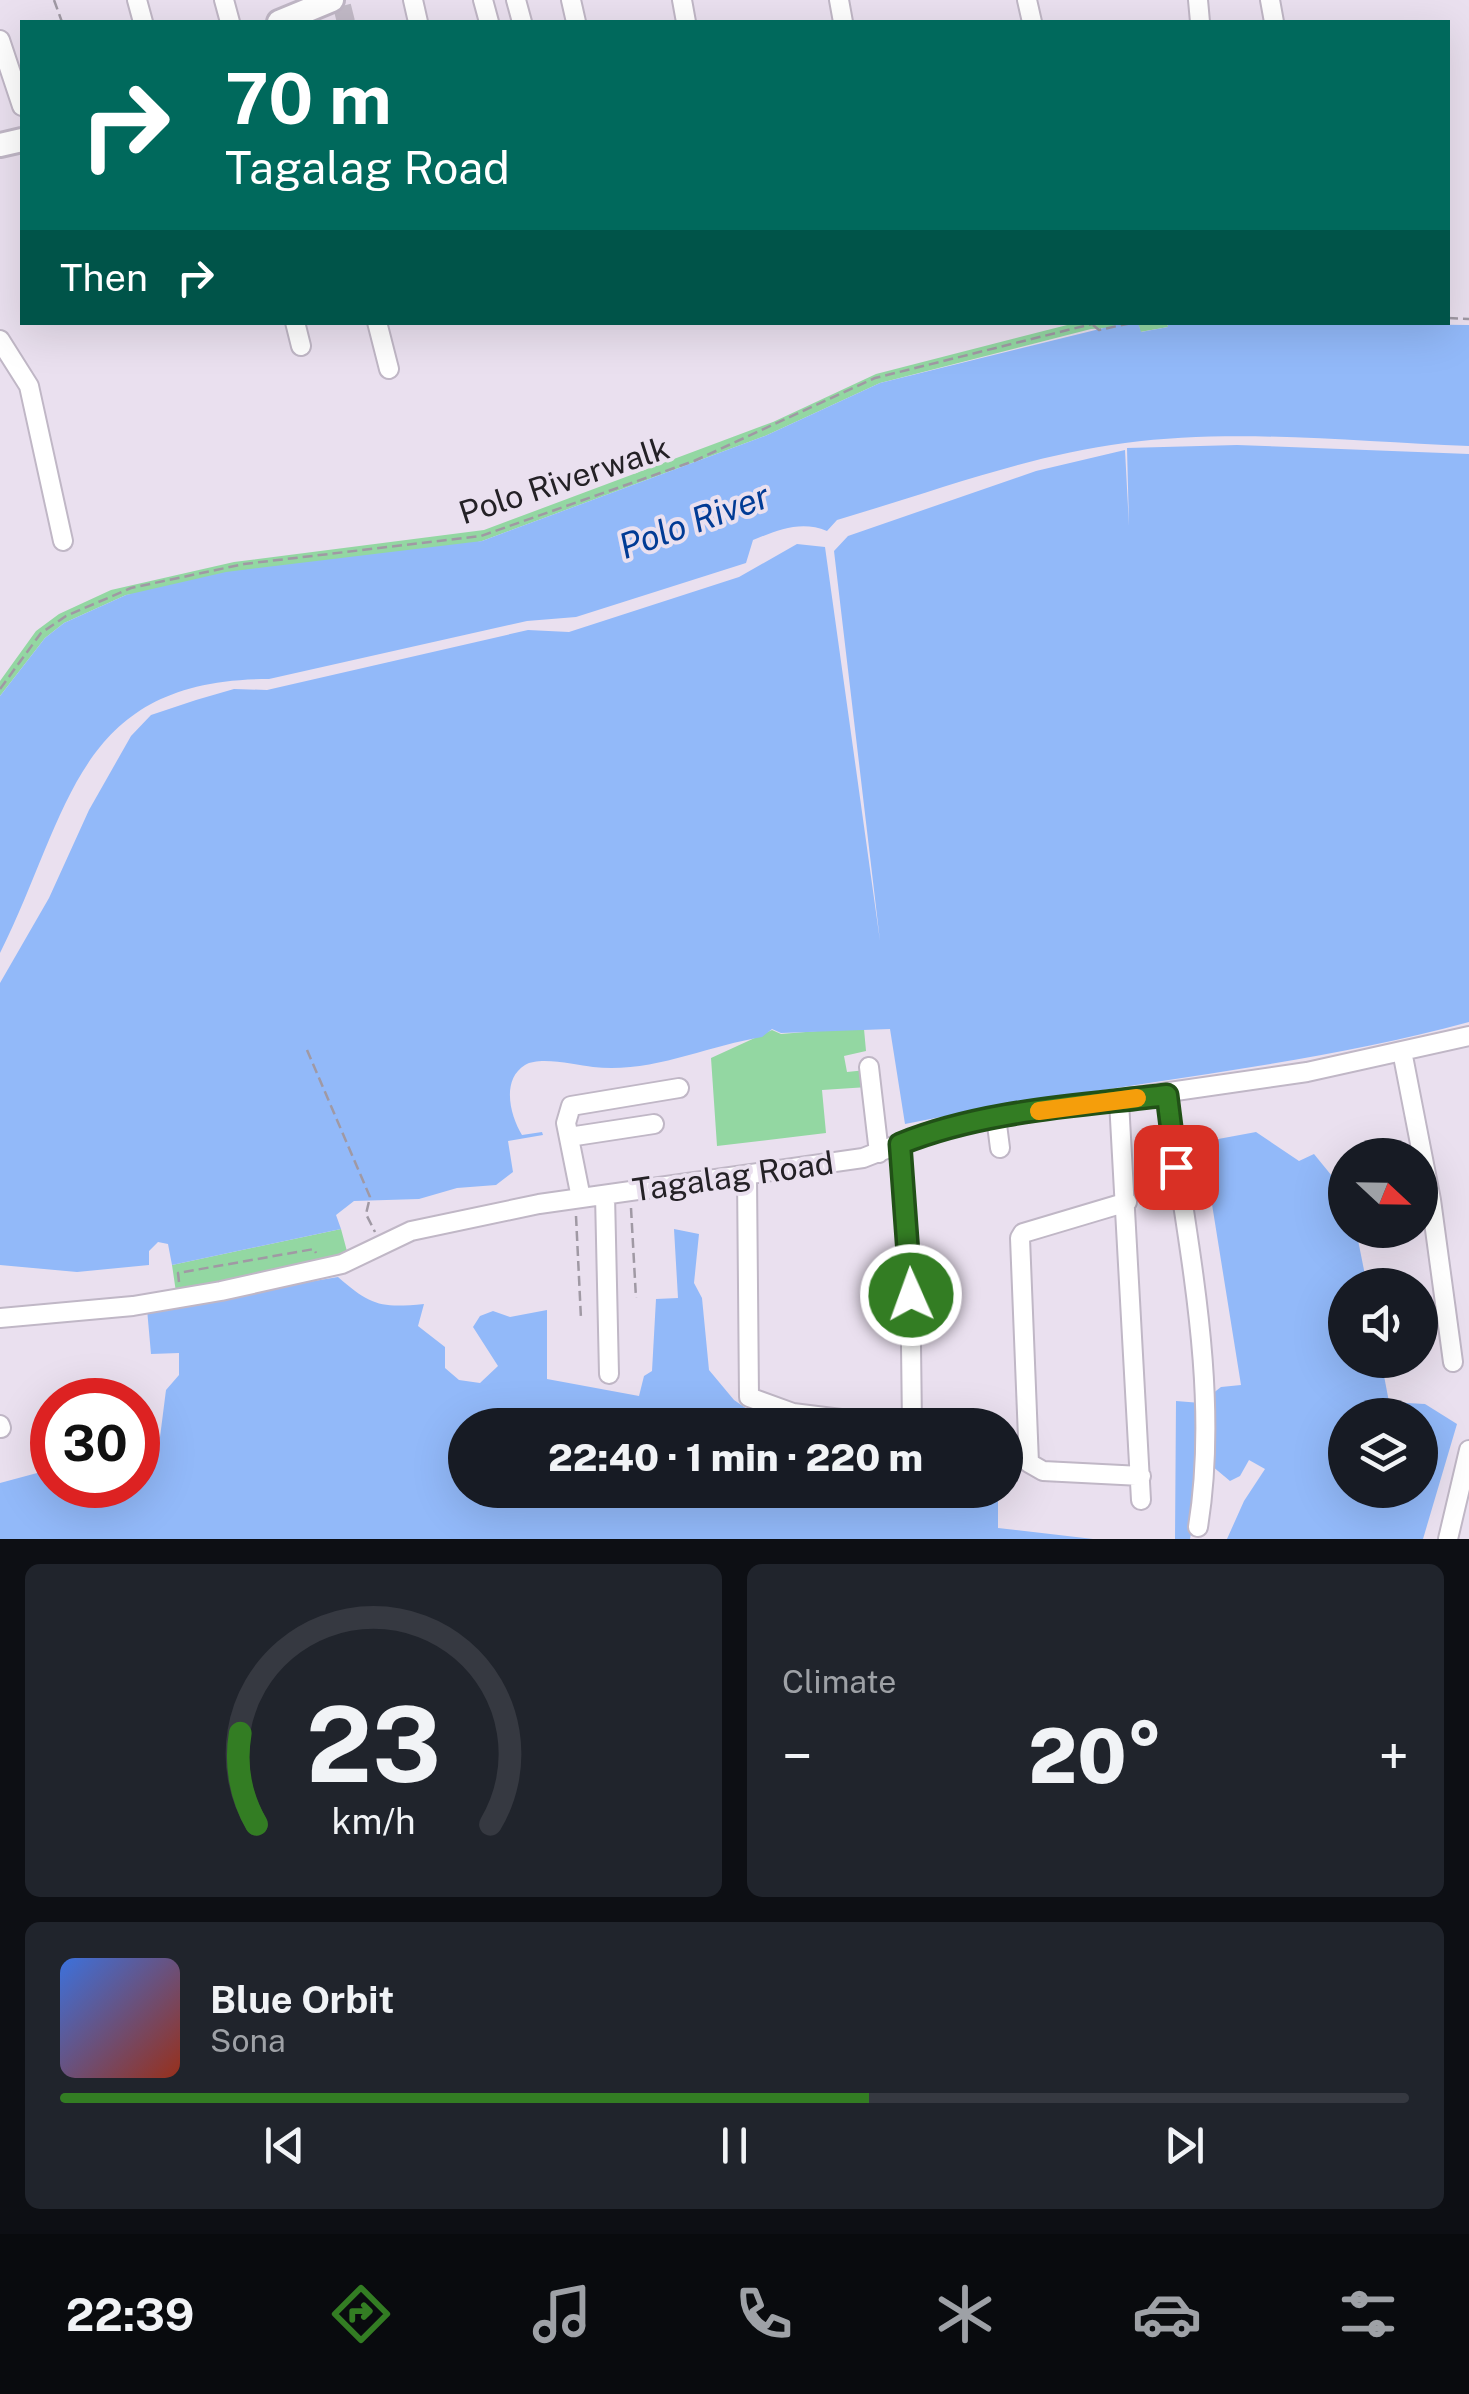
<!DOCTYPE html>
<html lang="en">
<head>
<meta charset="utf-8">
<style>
	:root { --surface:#171b24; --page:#20242c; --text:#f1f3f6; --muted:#9ea1a6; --line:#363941; --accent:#337d23 }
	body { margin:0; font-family:"Public Sans",sans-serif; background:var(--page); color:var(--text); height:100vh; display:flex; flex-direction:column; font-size:38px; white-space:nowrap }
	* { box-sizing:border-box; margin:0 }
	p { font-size:32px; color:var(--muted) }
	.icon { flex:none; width:55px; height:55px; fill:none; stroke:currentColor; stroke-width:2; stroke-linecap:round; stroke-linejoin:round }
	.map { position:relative; height:1539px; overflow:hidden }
	.details { display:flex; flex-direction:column; gap:25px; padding:25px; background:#0d0f14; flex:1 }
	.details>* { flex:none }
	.top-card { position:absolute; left:20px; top:20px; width:1430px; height:305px; border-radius:0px; box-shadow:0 10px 40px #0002; background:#00695c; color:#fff; overflow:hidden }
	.needle { width:65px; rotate:112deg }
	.tools { position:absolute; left:1328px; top:1138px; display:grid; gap:20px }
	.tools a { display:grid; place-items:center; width:110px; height:110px; border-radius:50%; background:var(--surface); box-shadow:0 10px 40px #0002; font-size:50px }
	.speed { position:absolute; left:30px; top:1378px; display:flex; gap:20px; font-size:50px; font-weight:700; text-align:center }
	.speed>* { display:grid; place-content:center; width:130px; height:130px; border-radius:50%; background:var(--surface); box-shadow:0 10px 40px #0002; line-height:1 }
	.speed .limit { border:15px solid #d22; background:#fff; color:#111 }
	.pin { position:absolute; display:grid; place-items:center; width:85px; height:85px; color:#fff; margin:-42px; border-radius:20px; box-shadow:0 5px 15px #0006 }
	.me { position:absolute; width:110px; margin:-55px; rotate:358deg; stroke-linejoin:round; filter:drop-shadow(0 0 8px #0008) }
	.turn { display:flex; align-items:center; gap:35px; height:210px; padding:0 40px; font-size:45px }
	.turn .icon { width:130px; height:130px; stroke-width:2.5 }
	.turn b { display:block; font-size:70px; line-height:85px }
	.then { display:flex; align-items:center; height:95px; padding:0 40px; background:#0003; gap:20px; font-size:38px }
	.big { font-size:75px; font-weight:800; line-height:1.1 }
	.details .widget { flex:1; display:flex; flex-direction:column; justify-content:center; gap:15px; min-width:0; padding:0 35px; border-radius:15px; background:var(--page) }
	.details .dial { align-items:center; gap:0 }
	.dial svg { height:260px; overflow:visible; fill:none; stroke:var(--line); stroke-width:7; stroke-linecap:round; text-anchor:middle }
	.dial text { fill:var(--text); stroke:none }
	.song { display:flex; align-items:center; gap:30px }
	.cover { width:120px; height:120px; border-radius:15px; background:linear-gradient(135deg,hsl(220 70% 55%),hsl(10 70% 35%)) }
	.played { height:10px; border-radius:5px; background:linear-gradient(90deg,var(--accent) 60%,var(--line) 60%) }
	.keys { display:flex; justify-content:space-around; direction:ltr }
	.heat { display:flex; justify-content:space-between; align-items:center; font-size:55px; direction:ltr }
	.details .tiles { flex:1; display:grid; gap:25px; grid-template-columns:1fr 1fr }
	.widget:last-child { grid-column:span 2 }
	.trip { position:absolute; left:448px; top:1408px; width:575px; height:100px; border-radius:50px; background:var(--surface); box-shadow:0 10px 40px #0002; font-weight:800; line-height:100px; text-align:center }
	.dock { display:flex; height:160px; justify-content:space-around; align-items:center; background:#090b0e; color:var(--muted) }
	.dock .icon { width:70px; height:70px }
	.dock .selected { color:var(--accent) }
	.dock b { font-size:45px; color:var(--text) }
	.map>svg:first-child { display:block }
	.green { fill:#93d7a2 }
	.water { fill:#92b9f9; fill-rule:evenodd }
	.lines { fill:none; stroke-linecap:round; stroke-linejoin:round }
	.minor-tunnel { stroke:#c2bac7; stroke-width:18; stroke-dasharray:18 9; stroke-linecap:butt }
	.minor-casing { stroke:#c0b7c6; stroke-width:22 }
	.major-casing { stroke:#c0b7c6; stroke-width:28 }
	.path { stroke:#a099a4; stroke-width:2.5; stroke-dasharray:10 5; stroke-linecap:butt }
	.minor { stroke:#fff; stroke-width:18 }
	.major { stroke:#fff; stroke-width:22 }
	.route-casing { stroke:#215117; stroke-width:25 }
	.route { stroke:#337d23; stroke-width:18 }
	.slow { stroke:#f59e0b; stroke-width:18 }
	.labels { text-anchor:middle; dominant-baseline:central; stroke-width:8; stroke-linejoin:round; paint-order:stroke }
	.street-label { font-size:32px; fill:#242126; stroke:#eae0ef }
	.water-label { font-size:35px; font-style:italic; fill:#013b95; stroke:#eae0ef }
</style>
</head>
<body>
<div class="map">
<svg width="1469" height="1539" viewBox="0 0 1469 1539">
	<rect width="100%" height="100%" fill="#eae0ef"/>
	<path class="green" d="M1075 323H1167L1168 327 1140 332 1139 326 1091 329 880 383 765 436 482 541 422 555 126 595 64 623 45 638 0 696V681L36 631 59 614 111 590 234 562 484 530 773 422 876 374Z
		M842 1029H864L866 1051 844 1056 847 1072 866 1070 868 1087 822 1090 826 1133 717 1146 711 1058 772 1030 781 1034Z
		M341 1229 348 1255 176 1292 172 1265Z"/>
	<path class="water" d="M1124 323H1138L1141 332 1168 327 1167 322 1469 325V446C1356 442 1237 428 1125 443 1025 456 932 492 837 520L827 531C801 520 778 530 753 540L746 563 576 617 527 621 269 679C75 679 71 811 0 953V696L45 638 64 623 126 595 226 572 482 541 765 436 880 383Z
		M1237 445 1469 454V1022C1284 1072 1092 1085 905 1124L890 1029 781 1033 772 1029 762 1037C707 1046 649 1074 593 1067 576 1065 540 1056 525 1065 501 1080 510 1115 522 1135L542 1132 543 1135 508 1141 513 1172 496 1185 457 1188 419 1199 354 1201 336 1215 341 1229 172 1265 168 1244 158 1242 149 1251V1265L77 1272 0 1265V983L49 898 89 810 131 736 151 715 196 700 234 689 267 690 528 630 569 632 739 577 797 544 825 547 880 941 834 551 848 536 1036 471 1125 450 1129 526 1127 448Z
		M1256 1132 1299 1161 1314 1154 1345 1192V1230H1356L1367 1285H1345V1360H1381L1389 1402 1425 1404 1457 1424 1423 1539H1227L1244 1501 1265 1469 1249 1460 1240 1476 1230 1481 1212 1466V1394L1221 1387 1241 1385 1202 1142ZM1345 1415H1420V1490H1345Z
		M674 1229 699 1234 694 1283 702 1298 709 1370 734 1400 753 1413 798 1425H465V1490H998V1528L1093 1539H0V1483L52 1469V1485H138V1447L160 1437 166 1390 179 1375V1353L151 1354 147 1309 338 1277C371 1306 381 1308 424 1304L418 1326 445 1347V1368L459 1380 480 1383 498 1366 473 1327 480 1316 493 1311 510 1317 547 1310V1379L639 1396 644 1376 652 1371 656 1299 678 1298Z
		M1176 1401 1201 1403 1200 1487 1190 1539H1175Z"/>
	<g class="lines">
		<path class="minor-tunnel" d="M342 6 346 22"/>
		<defs>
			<path id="minor" d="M137 0 143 22
				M224 0 230 22
				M413 0 418 22
				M483 0 489 22
				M516 0 522 22
				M571 0 576 22
				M682 0 686 22
				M839 0 843 22
				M1027 0 1032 22
				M1198 0 1200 22
				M1270 0 1274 22
				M0 40 22 106
				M295 322 301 346
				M377 322 389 369
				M0 340 29 386 63 541
				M1402 1051 1431 1200 1453 1362
				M869 1067 879 1153
				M1167 1095C1185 1236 1221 1385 1198 1527
				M1119 1101 1141 1500
				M996 1117 1000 1148
				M569 1137 654 1124
				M900 1143 910 1263 912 1425
				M747 1176 749 1397 793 1413 889 1425
				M605 1195 609 1374
				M581 1198 566 1123 571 1106 679 1088
				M1127 1202 1023 1233 1020 1238 1029 1463 1043 1471 1141 1476
				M0 1318 133 1306 221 1291 342 1264 411 1231 539 1204 863 1158 935 1130 996 1117 1307 1072 1469 1036
				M0 1425 1 1428
				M1448 1539 1469 1450"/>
			<path id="major" d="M279 22 332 0
				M0 145 22 140"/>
		</defs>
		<use href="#minor" class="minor-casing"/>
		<use href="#major" class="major-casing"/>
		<path class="path" d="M54 0 62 22
			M1448 318 1469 319
			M1093 325 1099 330 1136 322
			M0 689 41 633 66 616 131 588 244 564 481 536 694 461 875 378 1100 322
			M307 1050 370 1197 366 1214 375 1232
			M631 1208 636 1298
			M576 1216 581 1319
			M179 1282 178 1273 314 1249 316 1253"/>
		<use href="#minor" class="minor"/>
		<use href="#major" class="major"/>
	</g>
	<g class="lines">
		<defs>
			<path id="route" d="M911 1295 900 1144C984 1110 1078 1106 1167 1095L1176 1167"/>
		</defs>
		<use href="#route" class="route-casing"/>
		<use href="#route" class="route"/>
		<path class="slow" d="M1039 1111 1137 1098"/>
	</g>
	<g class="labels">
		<g class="street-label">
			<text transform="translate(564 480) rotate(-18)">Polo Riverwalk</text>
			<text transform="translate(733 1176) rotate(-8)">Tagalag Road</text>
		</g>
		<g class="water-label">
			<text transform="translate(694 521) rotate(-20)">Polo River</text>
		</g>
	</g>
</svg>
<div class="tools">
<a><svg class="needle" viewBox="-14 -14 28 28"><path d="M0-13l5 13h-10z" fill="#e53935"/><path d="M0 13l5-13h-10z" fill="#9ea1a6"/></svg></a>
<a><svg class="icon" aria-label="sound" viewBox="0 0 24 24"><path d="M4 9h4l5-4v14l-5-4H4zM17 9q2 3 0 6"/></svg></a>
<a><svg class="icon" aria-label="layers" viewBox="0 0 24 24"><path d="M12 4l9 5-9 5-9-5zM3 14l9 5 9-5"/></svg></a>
</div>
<div class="speed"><div class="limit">30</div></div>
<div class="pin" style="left:1176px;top:1167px;background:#d93025"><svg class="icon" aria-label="arrive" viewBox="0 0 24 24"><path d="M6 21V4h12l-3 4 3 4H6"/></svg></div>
<svg class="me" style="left:911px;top:1295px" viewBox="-20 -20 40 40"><circle r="17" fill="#337d23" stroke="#fff" stroke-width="3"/><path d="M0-11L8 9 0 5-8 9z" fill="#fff"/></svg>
<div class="trip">22:40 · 1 min · 220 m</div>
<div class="top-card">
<div class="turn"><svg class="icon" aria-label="right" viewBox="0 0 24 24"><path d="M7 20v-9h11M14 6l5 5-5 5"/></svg><div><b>70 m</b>Tagalag Road</div></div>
<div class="then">Then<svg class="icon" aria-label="right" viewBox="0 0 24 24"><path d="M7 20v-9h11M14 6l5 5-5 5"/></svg></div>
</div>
</div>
<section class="details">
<div class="tiles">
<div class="widget dial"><svg viewBox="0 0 100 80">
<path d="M14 69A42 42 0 1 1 86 69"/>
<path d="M14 69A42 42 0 0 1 9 41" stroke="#337d23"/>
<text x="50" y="56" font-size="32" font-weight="700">23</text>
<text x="50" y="72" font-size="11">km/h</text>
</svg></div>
<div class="widget"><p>Climate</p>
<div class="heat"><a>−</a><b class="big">20°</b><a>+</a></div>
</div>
<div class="widget">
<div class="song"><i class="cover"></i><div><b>Blue Orbit</b><p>Sona</p></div></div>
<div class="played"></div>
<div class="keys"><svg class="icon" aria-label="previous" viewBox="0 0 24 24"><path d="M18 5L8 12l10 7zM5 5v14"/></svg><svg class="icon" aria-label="pause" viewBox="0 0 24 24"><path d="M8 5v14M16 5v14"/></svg><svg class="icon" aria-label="next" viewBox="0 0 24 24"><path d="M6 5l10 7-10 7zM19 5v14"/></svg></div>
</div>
</div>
</section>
<nav class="dock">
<b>22:39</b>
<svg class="icon selected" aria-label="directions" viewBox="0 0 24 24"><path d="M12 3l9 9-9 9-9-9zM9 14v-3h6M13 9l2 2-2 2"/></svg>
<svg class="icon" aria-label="music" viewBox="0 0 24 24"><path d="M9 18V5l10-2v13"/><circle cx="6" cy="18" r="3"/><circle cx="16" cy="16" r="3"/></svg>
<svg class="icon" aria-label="phone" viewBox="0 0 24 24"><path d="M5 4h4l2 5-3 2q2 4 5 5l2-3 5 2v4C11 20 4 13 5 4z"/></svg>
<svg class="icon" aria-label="climate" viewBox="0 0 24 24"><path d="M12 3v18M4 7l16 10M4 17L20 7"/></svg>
<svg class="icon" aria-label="car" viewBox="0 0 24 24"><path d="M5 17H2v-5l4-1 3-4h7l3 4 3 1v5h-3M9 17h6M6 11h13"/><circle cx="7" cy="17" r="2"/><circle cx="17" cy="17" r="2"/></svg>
<svg class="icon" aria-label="filters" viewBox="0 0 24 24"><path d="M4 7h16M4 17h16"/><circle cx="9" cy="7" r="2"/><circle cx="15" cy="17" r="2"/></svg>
</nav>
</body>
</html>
